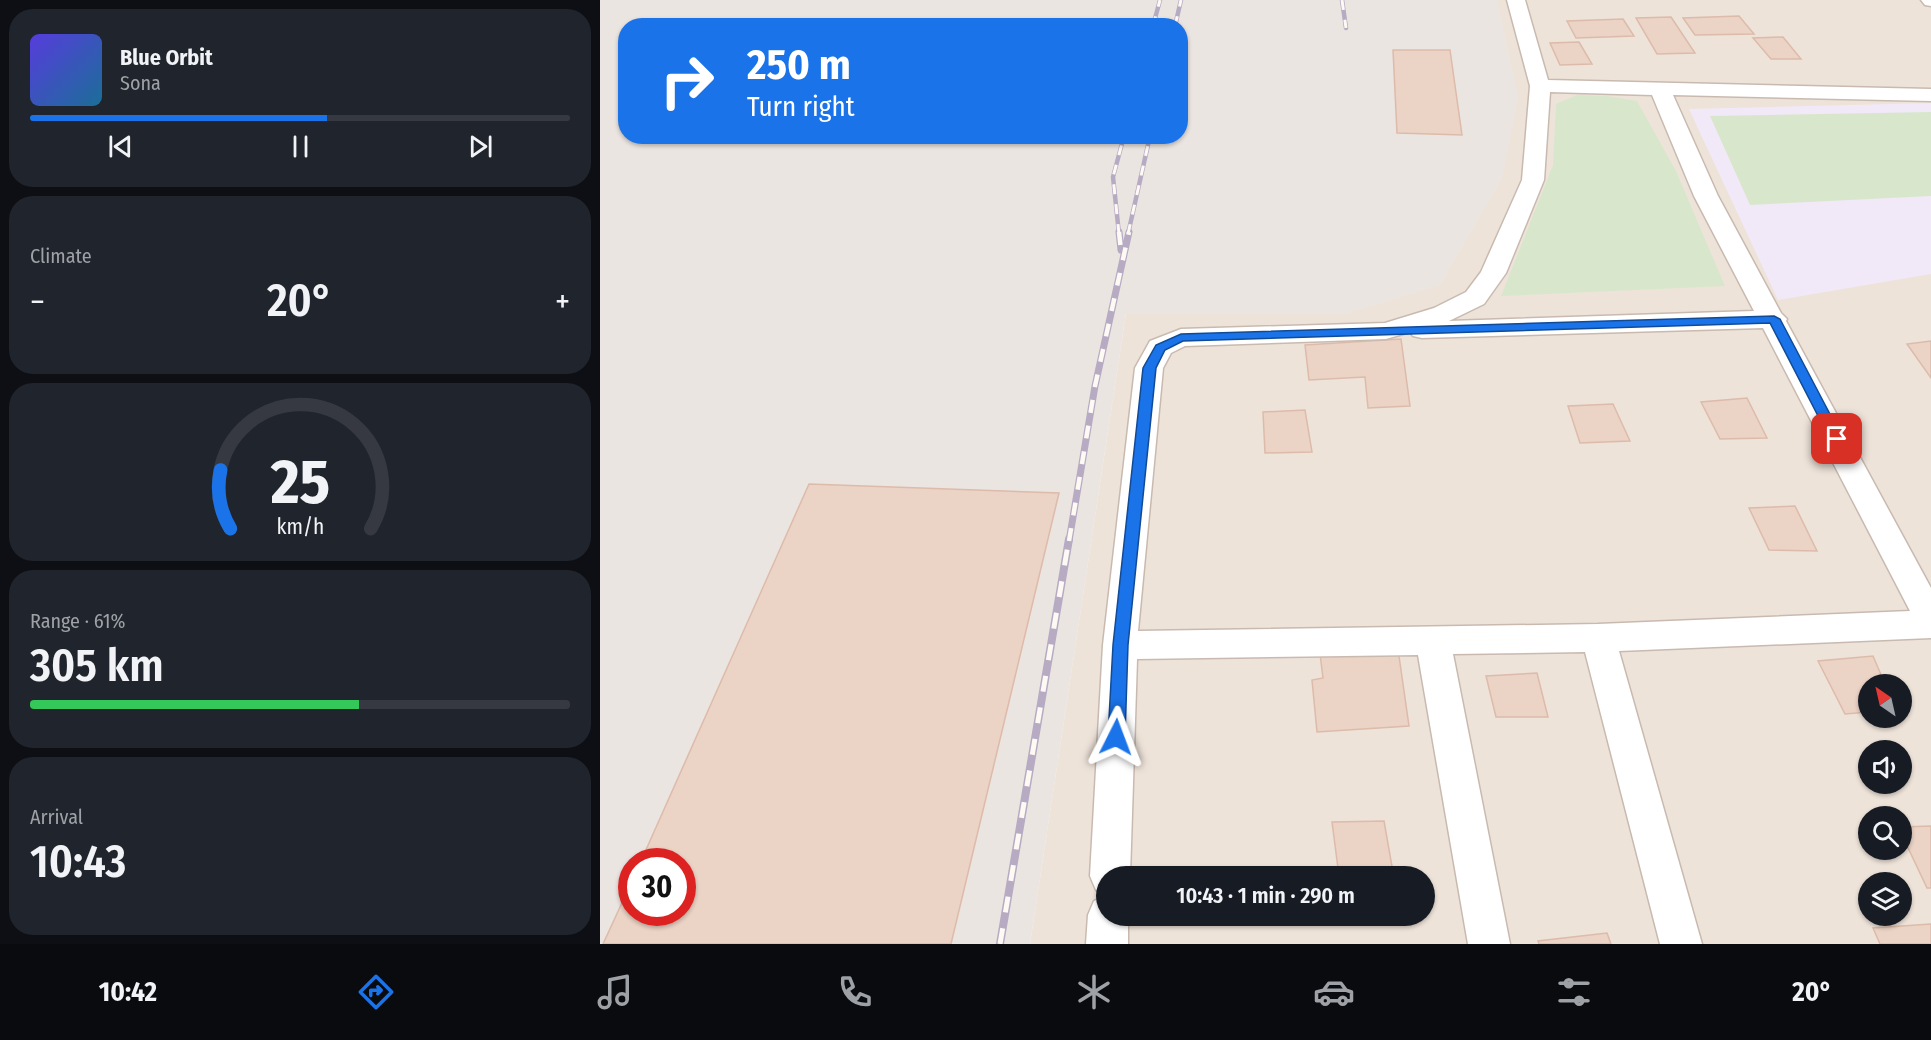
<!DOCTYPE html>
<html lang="en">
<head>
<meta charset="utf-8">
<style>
	:root { --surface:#171b24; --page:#20242c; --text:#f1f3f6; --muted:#9ea1a6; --line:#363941; --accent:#1a73e8 }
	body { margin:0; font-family:"Fira Sans Condensed",sans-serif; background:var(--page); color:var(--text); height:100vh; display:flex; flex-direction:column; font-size:22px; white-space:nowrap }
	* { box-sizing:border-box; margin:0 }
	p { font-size:20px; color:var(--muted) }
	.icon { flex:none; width:33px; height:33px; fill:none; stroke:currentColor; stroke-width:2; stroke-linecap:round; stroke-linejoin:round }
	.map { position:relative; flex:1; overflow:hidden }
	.panel { display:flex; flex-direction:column; gap:9px; padding:9px; background:#0d0f14; width:600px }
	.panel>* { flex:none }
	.top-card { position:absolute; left:18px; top:18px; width:570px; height:126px; border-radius:24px; box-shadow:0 2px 4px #0004; background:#1a73e8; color:#fff; overflow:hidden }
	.needle { width:39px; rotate:326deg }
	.buttons { position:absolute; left:1258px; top:674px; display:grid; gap:12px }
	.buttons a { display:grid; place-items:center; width:54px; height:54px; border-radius:50%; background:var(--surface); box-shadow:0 2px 4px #0004; font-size:30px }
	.speed { position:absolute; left:18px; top:848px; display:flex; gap:12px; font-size:30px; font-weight:700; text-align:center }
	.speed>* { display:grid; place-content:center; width:78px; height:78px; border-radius:50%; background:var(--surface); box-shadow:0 2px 4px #0004; line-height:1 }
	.speed .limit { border:9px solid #d22; background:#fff; color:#111 }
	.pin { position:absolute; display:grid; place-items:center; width:51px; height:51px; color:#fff; margin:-26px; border-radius:12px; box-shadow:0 3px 9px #0006 }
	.me { position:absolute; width:66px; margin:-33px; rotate:3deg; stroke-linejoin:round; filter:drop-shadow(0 0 4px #0008) }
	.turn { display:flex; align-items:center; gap:21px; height:126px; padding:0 30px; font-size:27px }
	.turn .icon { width:78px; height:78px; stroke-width:2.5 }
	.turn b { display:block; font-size:42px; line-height:51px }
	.big { font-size:45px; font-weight:600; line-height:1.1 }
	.panel .tile { flex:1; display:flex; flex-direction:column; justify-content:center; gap:9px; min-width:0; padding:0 21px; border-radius:24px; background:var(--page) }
	.panel .dial { align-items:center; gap:0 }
	.dial svg { height:156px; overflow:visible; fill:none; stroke:var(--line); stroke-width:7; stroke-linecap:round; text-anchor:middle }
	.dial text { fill:var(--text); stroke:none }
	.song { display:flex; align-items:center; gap:18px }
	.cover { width:72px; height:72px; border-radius:9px; background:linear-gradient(135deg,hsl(250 70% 55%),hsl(200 70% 35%)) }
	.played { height:6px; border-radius:3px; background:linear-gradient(90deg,var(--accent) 55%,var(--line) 55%) }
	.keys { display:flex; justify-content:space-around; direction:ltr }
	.heat { display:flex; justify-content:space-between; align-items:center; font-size:33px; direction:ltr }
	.charge { height:9px; border-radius:4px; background:linear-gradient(90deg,#34c759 61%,var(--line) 0) }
	.trip { position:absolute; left:496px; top:866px; width:339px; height:60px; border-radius:30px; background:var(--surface); box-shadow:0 2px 4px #0004; font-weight:600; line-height:60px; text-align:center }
	.tabs { display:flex; height:96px; justify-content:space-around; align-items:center; background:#090b0e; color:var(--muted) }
	.tabs .icon { width:42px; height:42px }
	.tabs .on { color:var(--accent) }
	.tabs b { font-size:27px; color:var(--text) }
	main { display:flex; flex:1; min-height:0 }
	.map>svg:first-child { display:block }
	.residential { fill:#eee3d9; fill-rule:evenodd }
	.industrial { fill:#ebe5e1; fill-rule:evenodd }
	.education { fill:#f1e9f7 }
	.green { fill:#d8e7cc }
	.building { fill:#ebd3c5; stroke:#dba; stroke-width:1.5 }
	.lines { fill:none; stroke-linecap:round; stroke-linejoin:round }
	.minor-casing { stroke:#c9bab0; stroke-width:3 }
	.minor { fill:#fff; fill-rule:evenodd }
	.rail-far2-casing { stroke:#b7abc4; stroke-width:4.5 }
	.rail-far1-casing { stroke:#b7abc4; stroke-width:7 }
	.rail-casing { stroke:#b7abc4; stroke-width:8 }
	.rail-far2 { stroke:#fdf9f3; stroke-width:3; stroke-dasharray:10; stroke-linecap:butt }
	.rail-far1 { stroke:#fdf9f3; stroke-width:4.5; stroke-dasharray:13; stroke-linecap:butt }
	.rail { stroke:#fdf9f3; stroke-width:5; stroke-dasharray:16; stroke-linecap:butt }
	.route { fill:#1a73e8; stroke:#114b97; stroke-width:1.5 }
</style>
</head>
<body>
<main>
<section class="panel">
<div class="tile">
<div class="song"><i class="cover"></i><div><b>Blue Orbit</b><p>Sona</p></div></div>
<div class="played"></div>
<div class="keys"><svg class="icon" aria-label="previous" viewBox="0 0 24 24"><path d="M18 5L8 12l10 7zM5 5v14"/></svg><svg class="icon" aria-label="pause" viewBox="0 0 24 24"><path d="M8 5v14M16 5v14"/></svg><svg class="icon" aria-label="next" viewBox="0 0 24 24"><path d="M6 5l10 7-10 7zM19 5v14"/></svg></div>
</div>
<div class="tile"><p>Climate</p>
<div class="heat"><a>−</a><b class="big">20°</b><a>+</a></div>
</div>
<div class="tile dial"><svg viewBox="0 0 100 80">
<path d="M14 69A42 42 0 1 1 86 69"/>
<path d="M14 69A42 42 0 0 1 9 39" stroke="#1a73e8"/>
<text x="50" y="56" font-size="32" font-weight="700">25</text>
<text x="50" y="72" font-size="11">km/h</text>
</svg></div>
<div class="tile"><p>Range · 61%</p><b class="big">305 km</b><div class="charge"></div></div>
<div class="tile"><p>Arrival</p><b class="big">10:43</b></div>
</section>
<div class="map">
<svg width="1331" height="944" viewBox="0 0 1331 944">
	<rect width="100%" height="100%" fill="#fbf4ec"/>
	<path class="residential" d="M594 0H1331V944H430L526 313 580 136ZM1269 684H1302V717H1269ZM1269 750H1302V783H1269ZM1269 816H1302V849H1269ZM507 876H825V915H507ZM1269 882H1302V915H1269Z"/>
	<path class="industrial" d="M0 0H897L918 97 902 178 840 285 745 314 526 313 430 944H0ZM26 26H580V136H26ZM32 861H82V912H32Z"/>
	<path class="education" d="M1331 103V274L1178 300 1089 109Z"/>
	<path class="green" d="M977 95 1007 96 1037 101 1076 171 1125 286 901 296 953 165 956 104Z
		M1331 112V196L1150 205 1110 116Z"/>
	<path class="building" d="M1139 16 1154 34 1095 35 1083 18Z
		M1071 17 1095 53 1057 54 1036 18Z
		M1023 19 1034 36 976 38 967 21Z
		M1183 37 1201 59H1171L1153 38Z
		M979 42 992 64 960 65 950 43Z
		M793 50H850L862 135 797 133Z
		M801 339 810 406 768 408 765 377 709 380 705 345Z
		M1331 341V378L1307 344Z
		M1147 398 1167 438 1120 439 1101 402Z
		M1013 404 1030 441 980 443 968 406Z
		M705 410 712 452 665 453 663 412Z
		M209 484 459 493 351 944H3L32 881V912H82V861H41Z
		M1195 506 1217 551 1169 550 1149 508Z
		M798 649 809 726 717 732 712 680 723 678 720 654Z
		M1273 656 1285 684H1269V712L1245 714 1218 661Z
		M937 673 948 717H896L886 676Z
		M784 821 793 872 739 876 732 822Z
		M1331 826V888H1327L1302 835V827Z
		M1331 924V944H1280L1273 928Z
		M1007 933 1011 944H939L938 941Z"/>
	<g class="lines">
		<defs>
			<path id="minor" d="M907 0H925L948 80 1331 89V101L1073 95 1118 196 1181 313 1187 319 1186 321 1331 588V638L1019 651 1102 944H1060L985 652 853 654 910 944H868L818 655 537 659 530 876H507V894L496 890 490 876 503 645 535 368 550 341 581 329 785 323 834 308 866 292 881 272 922 180 930 86ZM950 92 1052 95 1094 196 1154 311 849 321 884 304 906 273 944 180ZM1163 328 1310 611 998 624 538 631 563 368 571 353 585 346 786 339 810 332 813 336 822 338Z
				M1321 0H1331V6L1325 5Z
				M507 895V915H528V944H486L488 915 494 901Z"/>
		</defs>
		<use href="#minor" class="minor-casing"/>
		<use href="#minor" class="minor"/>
		<defs>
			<path id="rail-far2" d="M742 0 746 28
				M553 26 560 0
				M575 26 581 0
				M519 234 513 177 524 136
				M528 234 550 136"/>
			<path id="rail-far1" d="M519 232 521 250
				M469 541 495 386 529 232"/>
			<path id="rail" d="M400 944 469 539"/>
		</defs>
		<use href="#rail-far2" class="rail-far2-casing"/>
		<use href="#rail-far1" class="rail-far1-casing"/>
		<use href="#rail" class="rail-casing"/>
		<use href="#rail-far2" class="rail-far2"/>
		<use href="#rail-far1" class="rail-far1"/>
		<use href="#rail" class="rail"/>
	</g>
	<path class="route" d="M1174 316 1180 319 1243 439 1241 443H1232L1170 323 583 341 565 350 556 368 528 645 525 737 522 742 516 744 510 742 508 737 513 645 543 368 556 345 581 334Z"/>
</svg>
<div class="buttons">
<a><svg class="needle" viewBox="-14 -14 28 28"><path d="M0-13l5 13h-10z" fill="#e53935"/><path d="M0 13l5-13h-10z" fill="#9ea1a6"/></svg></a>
<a><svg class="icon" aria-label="sound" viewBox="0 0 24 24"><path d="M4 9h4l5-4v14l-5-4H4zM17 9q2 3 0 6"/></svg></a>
<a><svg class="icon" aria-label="search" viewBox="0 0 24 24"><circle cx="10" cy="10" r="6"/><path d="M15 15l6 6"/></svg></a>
<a><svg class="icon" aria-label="layers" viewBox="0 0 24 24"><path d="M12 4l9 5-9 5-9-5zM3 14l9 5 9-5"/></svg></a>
</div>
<div class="speed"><div class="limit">30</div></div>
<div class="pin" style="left:1237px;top:439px;background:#d93025"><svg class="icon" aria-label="arrive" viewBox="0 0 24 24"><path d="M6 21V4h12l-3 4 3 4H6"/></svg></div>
<svg class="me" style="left:516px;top:737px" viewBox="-20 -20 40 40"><path d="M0-17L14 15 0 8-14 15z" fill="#1a73e8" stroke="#fff" stroke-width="4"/></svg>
<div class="trip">10:43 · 1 min · 290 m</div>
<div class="top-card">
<div class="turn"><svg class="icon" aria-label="right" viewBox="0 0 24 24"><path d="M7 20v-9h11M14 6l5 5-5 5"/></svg><div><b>250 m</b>Turn right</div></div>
</div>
</div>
</main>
<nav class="tabs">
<b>10:42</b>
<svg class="icon on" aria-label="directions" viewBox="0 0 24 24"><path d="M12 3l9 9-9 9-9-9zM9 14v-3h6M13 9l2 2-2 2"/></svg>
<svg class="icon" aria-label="music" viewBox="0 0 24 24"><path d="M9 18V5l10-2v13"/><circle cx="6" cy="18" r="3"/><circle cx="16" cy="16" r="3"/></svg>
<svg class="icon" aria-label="phone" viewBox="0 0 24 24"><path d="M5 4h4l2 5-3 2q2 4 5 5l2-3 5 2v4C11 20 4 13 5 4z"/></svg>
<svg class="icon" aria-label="climate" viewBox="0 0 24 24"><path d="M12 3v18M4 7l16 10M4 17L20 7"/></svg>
<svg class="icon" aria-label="car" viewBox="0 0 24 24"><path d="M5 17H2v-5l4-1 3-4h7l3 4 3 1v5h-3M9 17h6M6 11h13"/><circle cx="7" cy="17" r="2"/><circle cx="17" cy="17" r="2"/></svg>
<svg class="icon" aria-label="filters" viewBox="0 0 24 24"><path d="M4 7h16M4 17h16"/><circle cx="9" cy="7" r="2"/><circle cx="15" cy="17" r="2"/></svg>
<b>20°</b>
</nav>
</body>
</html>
